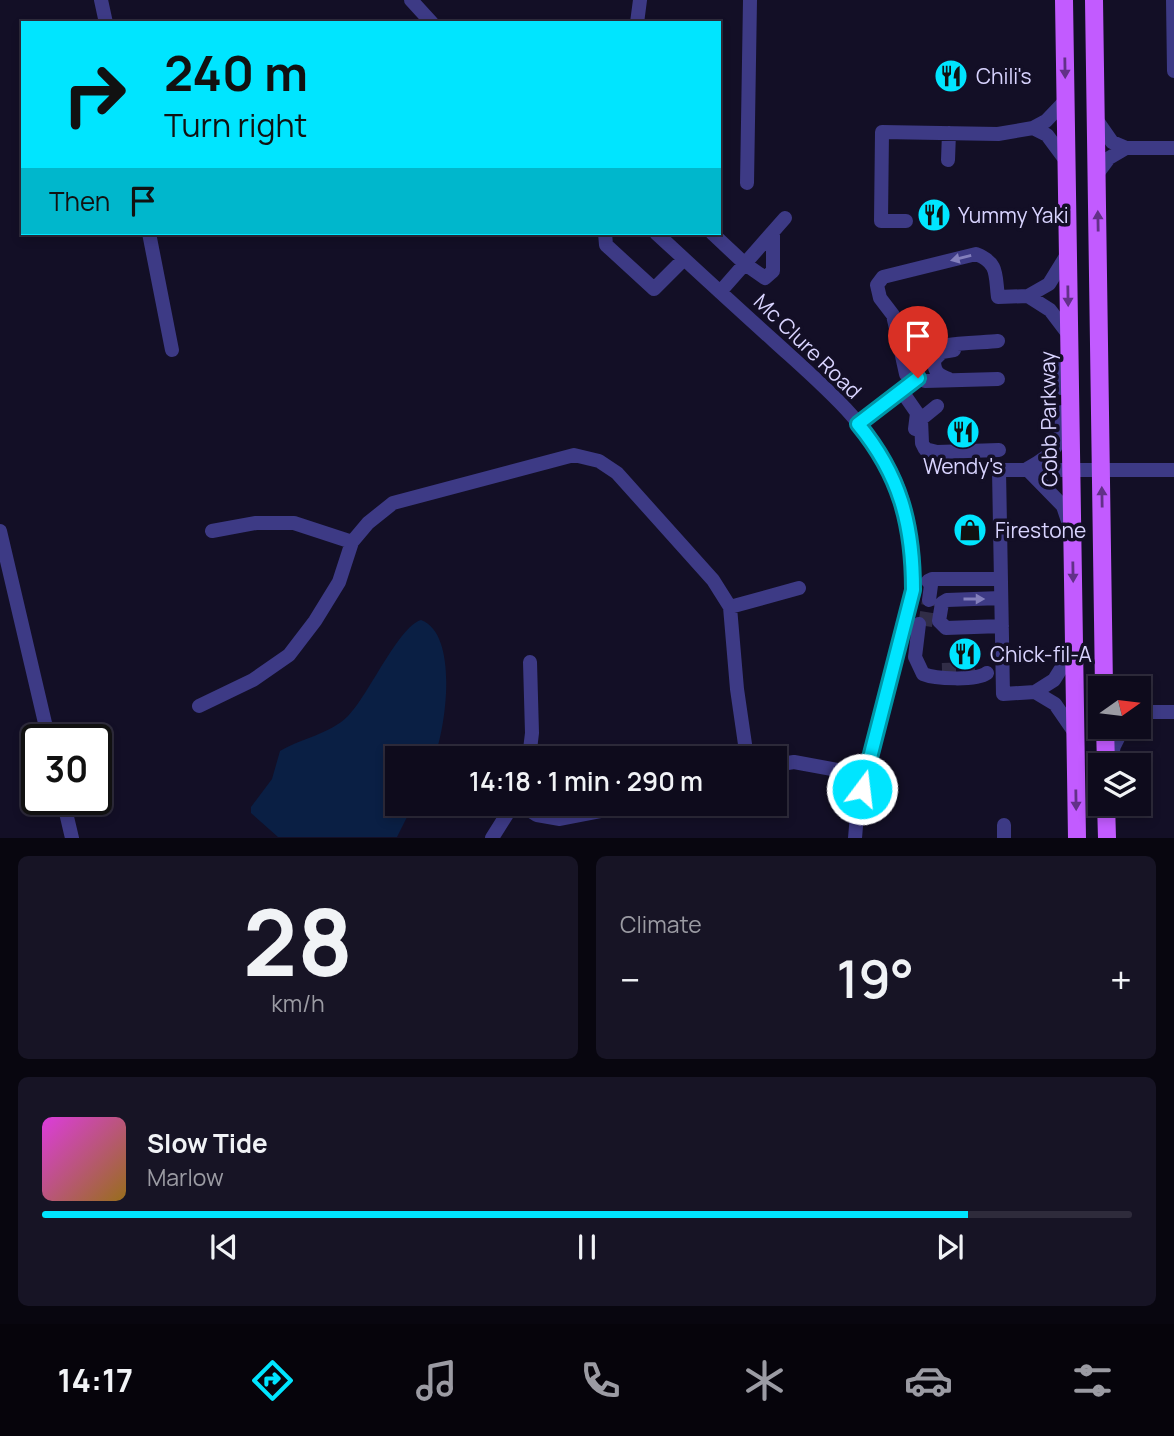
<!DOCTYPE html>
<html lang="en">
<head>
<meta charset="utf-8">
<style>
	:root { --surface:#0e0b1c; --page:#171425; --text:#f1f3f6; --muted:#9b9ba3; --line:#2e2b3b; --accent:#00e5ff }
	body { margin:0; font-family:Manrope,sans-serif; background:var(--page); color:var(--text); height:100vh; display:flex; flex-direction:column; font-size:26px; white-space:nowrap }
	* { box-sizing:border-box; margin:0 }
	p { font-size:23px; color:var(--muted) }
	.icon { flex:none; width:38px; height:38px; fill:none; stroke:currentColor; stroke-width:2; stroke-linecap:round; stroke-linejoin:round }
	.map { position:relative; height:838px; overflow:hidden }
	.panel { display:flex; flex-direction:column; gap:18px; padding:18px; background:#08060f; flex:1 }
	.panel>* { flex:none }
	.guide { position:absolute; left:21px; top:21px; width:700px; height:214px; border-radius:0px; box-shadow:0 4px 10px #0003,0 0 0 2px var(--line); background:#00e5ff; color:#111; overflow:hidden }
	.needle { width:46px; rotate:76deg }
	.tools { position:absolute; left:1088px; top:676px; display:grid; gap:14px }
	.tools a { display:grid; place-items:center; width:63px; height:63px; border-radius:0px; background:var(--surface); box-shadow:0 4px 10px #0003,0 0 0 2px var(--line); font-size:35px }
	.speed { position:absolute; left:21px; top:724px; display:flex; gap:14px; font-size:35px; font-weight:700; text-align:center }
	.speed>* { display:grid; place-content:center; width:91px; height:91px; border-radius:50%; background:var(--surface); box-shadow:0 4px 10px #0003,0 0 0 2px var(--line); line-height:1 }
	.speed .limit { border:4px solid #111; border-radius:10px; background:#fff; color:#111 }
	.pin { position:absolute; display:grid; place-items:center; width:60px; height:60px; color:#fff; margin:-72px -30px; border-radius:50% 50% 50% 0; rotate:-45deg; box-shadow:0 0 7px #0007 }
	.pin .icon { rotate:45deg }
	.me { position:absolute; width:77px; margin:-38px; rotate:15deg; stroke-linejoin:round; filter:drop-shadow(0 0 5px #0008) }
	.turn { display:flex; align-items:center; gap:24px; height:147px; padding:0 28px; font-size:32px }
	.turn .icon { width:91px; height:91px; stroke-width:2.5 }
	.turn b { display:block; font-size:49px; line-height:60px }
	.then { display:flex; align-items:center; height:66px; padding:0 28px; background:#0003; gap:14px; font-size:26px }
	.big { font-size:52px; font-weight:600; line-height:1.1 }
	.panel .tile { flex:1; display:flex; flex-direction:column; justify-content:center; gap:10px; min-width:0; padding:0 24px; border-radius:10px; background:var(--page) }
	.panel .dial { align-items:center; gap:0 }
	.dial b { font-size:91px; line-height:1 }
	.song { display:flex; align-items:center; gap:21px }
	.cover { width:84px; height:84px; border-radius:10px; background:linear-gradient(135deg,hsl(300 70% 55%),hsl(40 70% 35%)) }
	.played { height:7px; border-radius:4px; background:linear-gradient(90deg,var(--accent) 85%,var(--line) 85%) }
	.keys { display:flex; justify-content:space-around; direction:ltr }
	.heat { display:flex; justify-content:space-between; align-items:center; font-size:38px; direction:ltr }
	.panel .tiles { flex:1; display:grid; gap:18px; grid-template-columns:1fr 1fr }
	.tile:last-child { grid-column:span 2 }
	.trip { position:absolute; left:385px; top:746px; width:402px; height:70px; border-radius:0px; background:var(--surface); box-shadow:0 4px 10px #0003,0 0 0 2px var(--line); font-weight:600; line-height:70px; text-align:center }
	.tab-bar { display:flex; height:112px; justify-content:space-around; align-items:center; background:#06040b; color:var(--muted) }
	.tab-bar .icon { width:49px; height:49px }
	.tab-bar .selected { color:var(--accent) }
	.tab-bar b { font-size:32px; color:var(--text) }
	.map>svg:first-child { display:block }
	.water { fill:#0a1f44 }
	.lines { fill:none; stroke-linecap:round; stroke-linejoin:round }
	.minor-tunnel { stroke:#312d47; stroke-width:14; stroke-dasharray:14 7; stroke-linecap:butt }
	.minor { stroke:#3d3a85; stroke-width:14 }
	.major { stroke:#c25bff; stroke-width:18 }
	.oneway { fill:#623188 }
	.oneway2 { fill:#837fbc }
	.route-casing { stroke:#0095a6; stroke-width:18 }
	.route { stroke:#00e5ff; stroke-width:12 }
	.labels { text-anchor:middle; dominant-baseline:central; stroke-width:7; stroke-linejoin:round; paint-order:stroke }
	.poi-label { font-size:21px; fill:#d9d4ff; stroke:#130f26; text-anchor:start }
	.street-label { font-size:21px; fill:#d9d4ff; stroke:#130f26 }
</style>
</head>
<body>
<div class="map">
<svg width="1174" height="838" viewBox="0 0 1174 838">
	<rect width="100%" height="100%" fill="#130f26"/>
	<path class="water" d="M421 620C459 634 446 728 434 758H397V803H414L397 837H278L251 813V807L272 779 280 751C302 738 330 734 348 716 369 695 398 627 421 620Z"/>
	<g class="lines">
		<path class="minor-tunnel" d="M925 626 929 600
			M942 670 975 669"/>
		<path class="minor" d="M101 0 106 23
			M411 0 432 23
			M1173 0 1174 71
			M637 23 640 0
			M1066 100 1046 121 1033 128 1047 135 1067 162
			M1096 119 1112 142 1126 148 1109 158 1097 174
			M1126 148H1174
			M948 160 949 133
			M747 183 750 0
			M906 221H881L882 132 998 134 1033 128
			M149 233 172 350
			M605 233 606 245 654 289 684 259
			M656 233C695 269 734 305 774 341 820 383 873 426 897 485 911 519 913 555 913 590L858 803 855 838
			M712 233 745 264 765 278 773 271V232
			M1068 253 1049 284 1028 296 1050 310 1069 335
			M720 292 785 218
			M906 373C907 365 909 359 915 354 928 343 980 343 998 341
			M949 379C938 375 934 372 934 360L942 352 954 350
			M998 379 925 381 906 374 893 315 880 298 877 285 883 277 976 254C999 263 995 275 998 297L1028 296
			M1061 388V361L1069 357
			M901 390 917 413 915 429
			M937 406 921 419 922 443 925 449 937 452 999 450
			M1062 412C1063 444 1055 454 1027 469L1063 506 1069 524
			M858 424 918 378
			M0 531 49 740
			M212 531 256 523H294L352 542
			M1001 598 947 600 942 603 939 621 946 628 1002 626
			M929 600 931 585 928 581 932 579H1001
			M730 607 799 588
			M919 624 915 657 923 674C935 679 976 681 987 673
			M1074 648 1054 680 1035 692 1055 704 1075 733
			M1035 692 1003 694 999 470H1174
			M199 706 253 680 289 655 315 621 339 582 352 542 368 523 393 503 574 455 599 461 617 473 713 580 730 607 737 689 747 758
			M1146 712H1174
			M529 758 532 733 530 662
			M1110 763 1114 746 1124 726
			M775 765 794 762 865 775
			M63 800 72 838
			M518 803 537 815 560 819 643 803
			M1004 825V838
			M492 838 514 803"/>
		<path class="major" d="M1064 0 1077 838
			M1094 0 1104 688
			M1105 726 1106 765
			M1106 803 1107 838"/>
	</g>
	<defs><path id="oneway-solid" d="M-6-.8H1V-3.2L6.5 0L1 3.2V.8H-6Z" transform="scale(1.75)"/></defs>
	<g class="oneway">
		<use href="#oneway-solid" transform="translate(1065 68) rotate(89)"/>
		<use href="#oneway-solid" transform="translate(1098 221) rotate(-91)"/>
		<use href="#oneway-solid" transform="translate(1068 296) rotate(89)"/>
		<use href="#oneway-solid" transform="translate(1102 497) rotate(-91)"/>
		<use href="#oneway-solid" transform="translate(1073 572) rotate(89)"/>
		<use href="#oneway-solid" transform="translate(1076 800) rotate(89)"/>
	</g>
	<g class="oneway2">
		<use href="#oneway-solid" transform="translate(961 258) rotate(166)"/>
		<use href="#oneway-solid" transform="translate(974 599)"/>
	</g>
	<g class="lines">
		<defs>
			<path id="route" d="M862 789 913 590C913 524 900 475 858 424L918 378"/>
		</defs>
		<use href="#route" class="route-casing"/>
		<use href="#route" class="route"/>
	</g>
	<defs>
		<symbol id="restaurant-disc" viewBox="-11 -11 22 22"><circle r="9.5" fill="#00e5ff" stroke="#130f26"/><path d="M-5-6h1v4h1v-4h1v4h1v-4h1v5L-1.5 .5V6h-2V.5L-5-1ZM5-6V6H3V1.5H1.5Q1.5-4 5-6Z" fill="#111"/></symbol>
		<symbol id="shop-disc" viewBox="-11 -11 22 22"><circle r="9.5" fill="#00e5ff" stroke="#130f26"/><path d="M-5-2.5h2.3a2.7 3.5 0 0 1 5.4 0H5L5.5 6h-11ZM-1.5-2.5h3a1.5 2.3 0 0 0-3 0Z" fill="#111"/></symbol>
	</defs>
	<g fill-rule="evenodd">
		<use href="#restaurant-disc" x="932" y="57" width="38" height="38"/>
		<use href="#restaurant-disc" x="915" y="196" width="38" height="38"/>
		<use href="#restaurant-disc" x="944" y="413" width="38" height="38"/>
		<use href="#shop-disc" x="951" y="511" width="38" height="38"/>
		<use href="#restaurant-disc" x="946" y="635" width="38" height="38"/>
	</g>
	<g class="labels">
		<g class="poi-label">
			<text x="976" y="76">Chili's</text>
			<text x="958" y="215">Yummy Yaki</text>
			<text x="963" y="466" text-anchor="middle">Wendy's</text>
			<text x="995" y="530">Firestone</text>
			<text x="990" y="654">Chick-fil-A</text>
		</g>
		<g class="street-label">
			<text transform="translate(808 346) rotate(44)">Mc Clure Road</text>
			<text transform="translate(1048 419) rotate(-91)">Cobb Parkway</text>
		</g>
	</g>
</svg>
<div class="tools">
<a><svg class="needle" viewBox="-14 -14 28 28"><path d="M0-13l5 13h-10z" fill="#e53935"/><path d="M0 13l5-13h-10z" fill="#9b9ba3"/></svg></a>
<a><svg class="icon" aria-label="layers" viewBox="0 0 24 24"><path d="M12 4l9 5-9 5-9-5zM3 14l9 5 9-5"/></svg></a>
</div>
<div class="speed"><div class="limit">30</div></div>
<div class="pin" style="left:918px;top:378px;background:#d93025"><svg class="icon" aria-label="arrive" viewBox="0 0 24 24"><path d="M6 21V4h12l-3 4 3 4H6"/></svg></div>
<svg class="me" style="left:862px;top:789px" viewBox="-20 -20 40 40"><circle r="17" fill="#00e5ff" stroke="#fff" stroke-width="3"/><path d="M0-11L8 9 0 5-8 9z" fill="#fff"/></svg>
<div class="trip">14:18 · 1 min · 290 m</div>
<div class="guide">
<div class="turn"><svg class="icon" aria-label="right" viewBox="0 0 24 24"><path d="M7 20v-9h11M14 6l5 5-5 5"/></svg><div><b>240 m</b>Turn right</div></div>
<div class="then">Then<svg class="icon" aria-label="arrive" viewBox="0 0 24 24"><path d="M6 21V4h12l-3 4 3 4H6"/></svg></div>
</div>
</div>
<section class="panel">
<div class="tiles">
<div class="tile dial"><b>28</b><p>km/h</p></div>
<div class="tile"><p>Climate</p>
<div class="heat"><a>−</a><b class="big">19°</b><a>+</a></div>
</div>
<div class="tile">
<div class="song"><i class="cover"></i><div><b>Slow Tide</b><p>Marlow</p></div></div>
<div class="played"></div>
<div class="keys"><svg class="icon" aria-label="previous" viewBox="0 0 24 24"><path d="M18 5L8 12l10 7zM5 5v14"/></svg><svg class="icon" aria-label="pause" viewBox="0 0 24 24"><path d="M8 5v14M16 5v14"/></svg><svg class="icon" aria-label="next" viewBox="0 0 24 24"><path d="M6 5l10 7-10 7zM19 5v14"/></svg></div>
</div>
</div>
</section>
<nav class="tab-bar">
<b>14:17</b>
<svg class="icon selected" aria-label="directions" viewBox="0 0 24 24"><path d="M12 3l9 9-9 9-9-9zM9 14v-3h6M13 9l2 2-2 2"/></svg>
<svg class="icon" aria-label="music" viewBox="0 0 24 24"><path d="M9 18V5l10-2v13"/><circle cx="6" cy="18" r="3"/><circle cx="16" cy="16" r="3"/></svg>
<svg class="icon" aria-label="phone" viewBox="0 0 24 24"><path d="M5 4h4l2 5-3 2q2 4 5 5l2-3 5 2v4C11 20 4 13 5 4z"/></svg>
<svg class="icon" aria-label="climate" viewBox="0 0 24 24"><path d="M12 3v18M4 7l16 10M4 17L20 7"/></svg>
<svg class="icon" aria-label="car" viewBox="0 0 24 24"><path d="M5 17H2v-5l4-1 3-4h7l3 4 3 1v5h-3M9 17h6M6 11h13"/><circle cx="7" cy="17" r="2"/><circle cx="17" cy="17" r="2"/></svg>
<svg class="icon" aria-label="filters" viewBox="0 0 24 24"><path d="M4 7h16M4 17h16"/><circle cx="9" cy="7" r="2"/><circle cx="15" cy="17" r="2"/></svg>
</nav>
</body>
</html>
